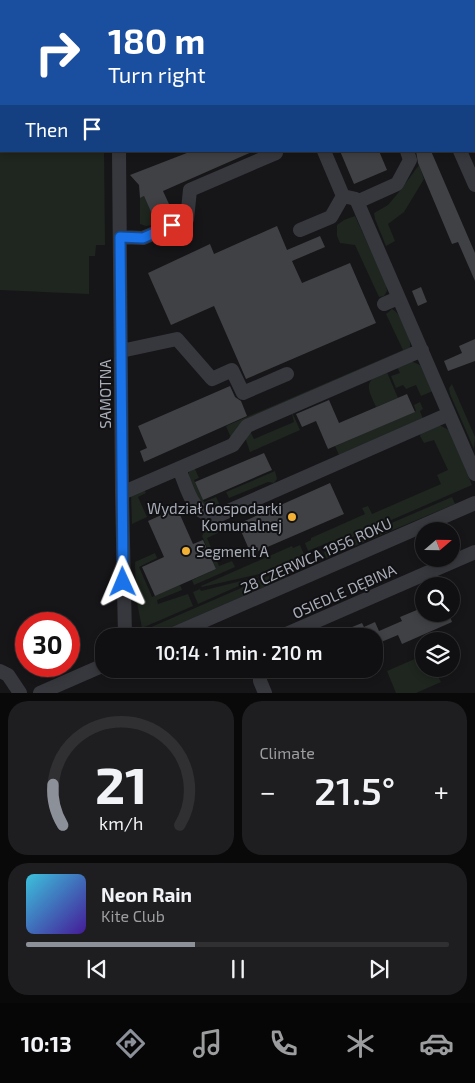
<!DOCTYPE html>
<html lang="en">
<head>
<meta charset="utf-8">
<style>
	:root { --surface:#101012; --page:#1e1e20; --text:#f1f3f6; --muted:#9c9d9f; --line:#303032; --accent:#8c9099 }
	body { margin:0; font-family:"Exo 2",sans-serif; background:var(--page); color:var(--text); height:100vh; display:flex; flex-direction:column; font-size:19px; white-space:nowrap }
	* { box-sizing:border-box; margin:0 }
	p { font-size:16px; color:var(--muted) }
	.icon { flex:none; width:28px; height:28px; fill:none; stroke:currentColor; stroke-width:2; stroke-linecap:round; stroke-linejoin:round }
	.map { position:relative; height:693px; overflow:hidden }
	.side { display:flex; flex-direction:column; gap:8px; padding:8px; background:#09090a; flex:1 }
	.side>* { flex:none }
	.top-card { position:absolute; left:0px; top:0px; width:475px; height:152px; box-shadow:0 2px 8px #0003,0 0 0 1px var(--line); background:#1a4fa0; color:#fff; overflow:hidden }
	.needle { width:32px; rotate:70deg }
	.tools { position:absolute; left:415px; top:522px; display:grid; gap:10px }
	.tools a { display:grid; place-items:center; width:45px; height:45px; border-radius:50%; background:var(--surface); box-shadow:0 2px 8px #0003,0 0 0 1px var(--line); font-size:25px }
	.speed { position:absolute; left:15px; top:612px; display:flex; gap:10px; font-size:25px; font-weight:700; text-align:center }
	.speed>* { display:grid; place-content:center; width:65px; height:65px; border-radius:50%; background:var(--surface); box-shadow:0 2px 8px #0003,0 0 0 1px var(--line); line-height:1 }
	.speed .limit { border:8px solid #d22; background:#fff; color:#111 }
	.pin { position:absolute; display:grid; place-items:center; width:42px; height:42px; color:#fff; margin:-21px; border-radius:10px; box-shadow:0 2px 8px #0006 }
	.me { position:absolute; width:55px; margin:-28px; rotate:359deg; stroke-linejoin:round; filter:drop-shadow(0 0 4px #0008) }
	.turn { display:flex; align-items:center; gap:18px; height:105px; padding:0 25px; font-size:22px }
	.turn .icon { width:65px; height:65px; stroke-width:2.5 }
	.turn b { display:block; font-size:35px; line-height:42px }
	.then { display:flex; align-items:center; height:48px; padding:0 25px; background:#0003; gap:10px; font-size:19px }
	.big { font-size:38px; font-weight:600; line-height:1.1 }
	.side .widget { flex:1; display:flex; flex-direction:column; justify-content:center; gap:8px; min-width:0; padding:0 18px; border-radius:20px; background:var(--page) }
	.side .dial { align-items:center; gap:0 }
	.dial svg { height:130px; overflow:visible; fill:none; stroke:var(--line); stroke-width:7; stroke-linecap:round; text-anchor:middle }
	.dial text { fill:var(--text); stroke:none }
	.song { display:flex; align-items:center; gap:15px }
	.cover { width:60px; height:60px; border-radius:8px; background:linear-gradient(135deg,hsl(190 70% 55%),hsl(260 70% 35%)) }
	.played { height:5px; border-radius:2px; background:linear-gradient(90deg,var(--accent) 40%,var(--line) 40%) }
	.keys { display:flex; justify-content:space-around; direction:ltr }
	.heat { display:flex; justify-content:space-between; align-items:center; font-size:28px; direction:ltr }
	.side .tiles { flex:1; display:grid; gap:8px; grid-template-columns:1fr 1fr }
	.widget:last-child { grid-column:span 2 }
	.trip { position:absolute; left:95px; top:628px; width:288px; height:50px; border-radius:20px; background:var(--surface); box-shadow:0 2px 8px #0003,0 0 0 1px var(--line); font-weight:600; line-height:50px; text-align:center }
	.tabs { display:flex; height:80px; justify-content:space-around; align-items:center; background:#060607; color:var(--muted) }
	.tabs .icon { width:35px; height:35px }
	.tabs .on { color:var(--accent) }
	.tabs b { font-size:22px; color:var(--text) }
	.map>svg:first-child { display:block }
	.green { fill:#1e261f }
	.building { fill:#404145 }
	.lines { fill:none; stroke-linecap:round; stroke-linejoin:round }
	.minor { stroke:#37383d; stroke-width:14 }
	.route-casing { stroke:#114b97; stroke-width:12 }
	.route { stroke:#1a73e8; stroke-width:9 }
	.poi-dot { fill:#f2b134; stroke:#111113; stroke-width:2 }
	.labels { text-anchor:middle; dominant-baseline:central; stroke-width:4; stroke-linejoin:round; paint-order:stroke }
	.street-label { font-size:15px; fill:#a8adb8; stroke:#111113 }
	.poi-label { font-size:15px; fill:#a8adb8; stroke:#111113; text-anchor:end }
</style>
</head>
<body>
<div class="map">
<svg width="475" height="693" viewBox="0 0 475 693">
	<rect width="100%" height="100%" fill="#161618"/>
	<path class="green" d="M0 0H103L1 1V151H104L105 245H96L95 256H89V294L0 290Z
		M419 165 424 179 404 212 388 224 395 241 386 246 375 219 374 213 388 205 399 192Z
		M144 196 157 224 146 226 140 224V198Z
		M355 216 386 283 387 291 384 296 379 297 355 245 340 243 337 236V225L344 220Z
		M392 309C402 314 414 340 409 350L234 438 185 459 231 438 226 426 403 350 386 314Z
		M411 361 420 365 433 391 421 396 416 385 406 389 403 385 396 388 391 376 400 373 396 365Z
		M386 370 398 398 376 407C366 385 364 382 386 370Z
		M452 384 475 437 474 449 450 394 449 388Z
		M420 402 423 409 420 411 423 419 339 455 335 446 416 411 414 405Z
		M291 410 300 430 250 452 245 437 250 431 254 439 294 422Z
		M439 425 449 430 472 485 336 544 334 540 308 551 305 543 311 540V538L365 514 362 508 368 506 372 514 441 484 437 475 448 470 434 440 424 443 420 436 421 433Z
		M194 467 199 478 194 480 204 502 216 497 221 507 207 508C198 501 187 482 189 470Z
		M275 471 277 479 274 483 268 482 229 498 226 492Z
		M144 489 146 493 138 497 147 517 132 524 131 495Z
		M452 497 455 504 326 558 324 552Z
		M213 524 218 533 207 538 219 566 232 561 235 567 194 585 192 580 216 569 202 536 208 525Z
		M300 545 305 557 265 575 264 573 202 587 201 586 292 546 293 548Z
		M155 553 157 558 139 567 152 597 180 585 182 590 157 600 158 604 188 594 193 606 142 628 136 597 135 562Z
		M287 568 290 574 287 577 152 636 149 628Z
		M261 576 198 604 193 592 200 589 201 591Z
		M424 655V669H434L441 682 416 693H396L387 671Z"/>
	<path class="building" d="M192 151H254L163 191 174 215 156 223 144 196 140 198 139 185 130 175Z
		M340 151H379L387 170 354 184Z
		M416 151H431L475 253V281L458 242 452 244 418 163Z
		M277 226 287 250 320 236 325 247 292 261 302 283 350 263 376 323 246 379 214 306 171 325 148 273 210 244 214 254Z
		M421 287 427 302 418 306 412 291Z
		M475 339V361L448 371 444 361 462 353 459 346Z
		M230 386 235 397 241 401 247 416 144 462 140 451 147 448 138 426Z
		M407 394 415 412 328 449 316 421 302 427 296 414 329 400 339 423Z
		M264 453 272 470 203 500 195 482Z
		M330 483 344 514 251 554 238 524Z
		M177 508 193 544 203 540 216 569 155 596 142 567 164 557 148 521Z
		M424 607V614H449L452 622 402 644 398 635 374 645V636H330L362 623 364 627 375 622 379 631 402 621 400 617Z"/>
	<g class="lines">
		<path class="minor" d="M118 0V1
			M119 151 122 493 125 636
			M324 151 343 196 356 199 475 474
			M460 151 475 185
			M357 202 397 184 410 160 407 151
			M300 230 331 217 343 196
			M120 237 143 238 187 219 190 190 276 153
			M384 304 398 298
			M121 351 177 339 212 379 232 370 243 393 287 374
			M179 469C188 489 191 515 217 516L449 414
			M122 493 233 445 247 426 422 350
			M169 636 475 503
			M282 636 475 552
			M260 669V681L265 693
			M0 671 8 675 20 693
			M40 693 104 665"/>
	</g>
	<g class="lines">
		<defs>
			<path id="route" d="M123 582 120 237 143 238 172 225"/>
		</defs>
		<use href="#route" class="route-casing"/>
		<use href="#route" class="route"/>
	</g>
	<g class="poi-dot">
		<circle cx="292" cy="517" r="5"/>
		<circle cx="186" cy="551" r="5"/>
	</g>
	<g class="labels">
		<g class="street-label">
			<text transform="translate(105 394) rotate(-90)">SAMOTNA</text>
			<text transform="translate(316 555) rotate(-24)">28 CZERWCA 1956 ROKU</text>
			<text transform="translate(344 591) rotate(-24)">OSIEDLE DĘBINA</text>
		</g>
		<g class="poi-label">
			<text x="282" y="508">Wydział Gospodarki<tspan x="282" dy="17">Komunalnej</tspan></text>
			<text x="196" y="551" text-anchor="start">Segment A</text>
		</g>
	</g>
</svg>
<div class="tools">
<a><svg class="needle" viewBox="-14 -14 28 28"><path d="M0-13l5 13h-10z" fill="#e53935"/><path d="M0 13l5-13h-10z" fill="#9c9d9f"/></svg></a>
<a><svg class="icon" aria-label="search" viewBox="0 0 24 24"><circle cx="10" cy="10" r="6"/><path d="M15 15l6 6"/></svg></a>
<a><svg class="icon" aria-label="layers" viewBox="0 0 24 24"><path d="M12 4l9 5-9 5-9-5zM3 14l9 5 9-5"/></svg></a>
</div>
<div class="speed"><div class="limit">30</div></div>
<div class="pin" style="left:172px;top:225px;background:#d93025"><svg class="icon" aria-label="arrive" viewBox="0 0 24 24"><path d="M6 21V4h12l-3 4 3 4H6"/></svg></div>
<svg class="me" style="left:123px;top:582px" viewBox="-20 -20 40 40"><path d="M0-17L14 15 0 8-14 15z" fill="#1a73e8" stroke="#fff" stroke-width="4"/></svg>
<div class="trip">10:14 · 1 min · 210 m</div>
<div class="top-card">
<div class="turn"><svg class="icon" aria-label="right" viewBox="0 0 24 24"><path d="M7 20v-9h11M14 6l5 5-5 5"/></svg><div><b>180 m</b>Turn right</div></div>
<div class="then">Then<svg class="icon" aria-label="arrive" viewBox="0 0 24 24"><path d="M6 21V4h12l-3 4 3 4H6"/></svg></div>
</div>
</div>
<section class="side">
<div class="tiles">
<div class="widget dial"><svg viewBox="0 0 100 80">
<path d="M14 69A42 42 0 1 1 86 69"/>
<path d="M14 69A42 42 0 0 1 8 44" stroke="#8c9099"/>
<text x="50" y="56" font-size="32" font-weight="700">21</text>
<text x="50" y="72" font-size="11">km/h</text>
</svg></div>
<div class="widget"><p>Climate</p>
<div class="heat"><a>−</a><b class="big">21.5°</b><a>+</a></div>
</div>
<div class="widget">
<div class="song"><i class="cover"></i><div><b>Neon Rain</b><p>Kite Club</p></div></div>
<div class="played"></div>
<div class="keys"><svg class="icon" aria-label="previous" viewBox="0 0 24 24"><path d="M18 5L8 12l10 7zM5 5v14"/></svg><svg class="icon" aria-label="pause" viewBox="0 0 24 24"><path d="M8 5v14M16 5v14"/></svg><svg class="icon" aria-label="next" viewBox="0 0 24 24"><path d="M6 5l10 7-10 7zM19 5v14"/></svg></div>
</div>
</div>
</section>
<nav class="tabs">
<b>10:13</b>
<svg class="icon on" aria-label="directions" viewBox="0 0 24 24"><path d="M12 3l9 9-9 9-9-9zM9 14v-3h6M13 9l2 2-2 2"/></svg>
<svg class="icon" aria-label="music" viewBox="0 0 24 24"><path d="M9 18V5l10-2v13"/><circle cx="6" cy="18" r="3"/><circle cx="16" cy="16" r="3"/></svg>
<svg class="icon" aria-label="phone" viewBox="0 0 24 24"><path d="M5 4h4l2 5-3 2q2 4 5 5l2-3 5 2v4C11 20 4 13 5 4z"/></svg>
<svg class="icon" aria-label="climate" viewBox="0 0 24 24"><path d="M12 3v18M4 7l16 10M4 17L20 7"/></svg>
<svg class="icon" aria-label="car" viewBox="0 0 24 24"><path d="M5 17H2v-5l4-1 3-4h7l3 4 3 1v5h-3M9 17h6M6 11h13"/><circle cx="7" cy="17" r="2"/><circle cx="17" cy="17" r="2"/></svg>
</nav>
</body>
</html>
